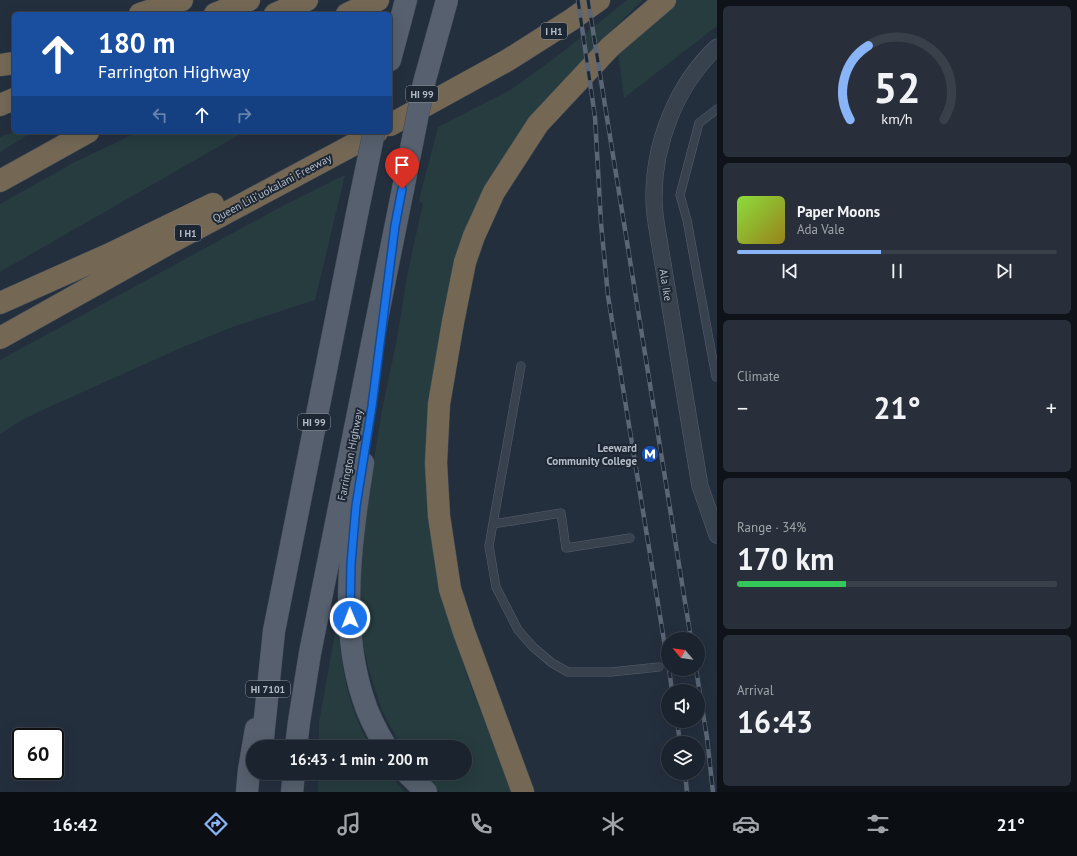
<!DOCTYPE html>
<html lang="en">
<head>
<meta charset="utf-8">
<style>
	:root { --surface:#1b232e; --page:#282f3a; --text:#f1f3f6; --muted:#a0a4aa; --line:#39404a; --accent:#8ab4f8 }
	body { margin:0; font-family:"PT Sans",sans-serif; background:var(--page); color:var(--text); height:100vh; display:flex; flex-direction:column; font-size:15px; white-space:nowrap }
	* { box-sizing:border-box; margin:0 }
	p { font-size:13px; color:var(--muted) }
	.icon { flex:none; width:22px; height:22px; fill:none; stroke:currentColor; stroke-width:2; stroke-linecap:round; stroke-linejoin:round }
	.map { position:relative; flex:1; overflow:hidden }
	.side { display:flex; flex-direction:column; gap:6px; padding:6px; background:#0f1319; width:360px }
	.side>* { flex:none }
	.top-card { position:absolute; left:12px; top:12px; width:380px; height:122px; border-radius:6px; box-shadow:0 4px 16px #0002,0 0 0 1px var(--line); background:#1a4fa0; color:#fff; overflow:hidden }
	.needle { width:26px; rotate:299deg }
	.buttons { position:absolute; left:661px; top:632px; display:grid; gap:8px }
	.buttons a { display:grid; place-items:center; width:44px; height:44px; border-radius:50%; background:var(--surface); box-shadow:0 4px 16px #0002,0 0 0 1px var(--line); font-size:20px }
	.speed { position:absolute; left:12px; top:728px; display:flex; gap:8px; font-size:20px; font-weight:700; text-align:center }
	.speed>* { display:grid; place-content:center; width:52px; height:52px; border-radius:50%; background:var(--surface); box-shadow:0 4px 16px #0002,0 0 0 1px var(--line); line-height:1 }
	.speed .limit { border:2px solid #111; border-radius:6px; background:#fff; color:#111 }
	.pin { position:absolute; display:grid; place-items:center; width:34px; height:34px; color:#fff; margin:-41px -17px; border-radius:50% 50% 50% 0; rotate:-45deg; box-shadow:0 0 4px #0007 }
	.pin .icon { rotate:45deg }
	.me { position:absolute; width:44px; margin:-22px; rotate:359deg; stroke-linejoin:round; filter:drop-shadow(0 0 3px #0008) }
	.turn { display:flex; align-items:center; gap:14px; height:84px; padding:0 20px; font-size:18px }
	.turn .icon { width:52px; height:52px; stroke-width:2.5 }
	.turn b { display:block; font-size:28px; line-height:34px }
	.lanes { display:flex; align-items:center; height:38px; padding:0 20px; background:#0003; justify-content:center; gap:20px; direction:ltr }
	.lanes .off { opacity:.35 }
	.big { font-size:30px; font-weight:800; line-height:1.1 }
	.side .tile { flex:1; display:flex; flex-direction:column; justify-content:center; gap:6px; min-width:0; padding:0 14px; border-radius:6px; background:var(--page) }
	.side .dial { align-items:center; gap:0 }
	.dial svg { height:104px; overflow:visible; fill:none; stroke:var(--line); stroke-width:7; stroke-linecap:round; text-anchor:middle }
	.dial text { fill:var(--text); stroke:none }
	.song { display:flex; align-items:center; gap:12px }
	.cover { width:48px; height:48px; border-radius:6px; background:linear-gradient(135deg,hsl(90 70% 55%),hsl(50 70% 35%)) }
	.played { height:4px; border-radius:2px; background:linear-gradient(90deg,var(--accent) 45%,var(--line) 45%) }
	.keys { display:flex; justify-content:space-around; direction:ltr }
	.heat { display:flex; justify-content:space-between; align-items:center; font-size:22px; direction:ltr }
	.charge { height:6px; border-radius:3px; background:linear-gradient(90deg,#34c759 34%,var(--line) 0) }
	.trip { position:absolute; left:246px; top:740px; width:226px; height:40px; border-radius:20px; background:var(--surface); box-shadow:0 4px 16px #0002,0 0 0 1px var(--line); font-weight:800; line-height:40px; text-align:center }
	.tabs { display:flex; height:64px; justify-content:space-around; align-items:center; background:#0b0e12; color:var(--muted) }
	.tabs .icon { width:28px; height:28px }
	.tabs .on { color:var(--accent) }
	.tabs b { font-size:18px; color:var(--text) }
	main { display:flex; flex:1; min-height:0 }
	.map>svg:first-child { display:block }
	.green { fill:#263c3f }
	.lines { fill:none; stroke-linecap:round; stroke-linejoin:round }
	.service-casing { stroke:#565f6c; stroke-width:9 }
	.minor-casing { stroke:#565f6c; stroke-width:17 }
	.primary-casing { stroke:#414a57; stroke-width:23 }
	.motorway-casing { stroke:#434c59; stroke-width:23 }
	.service { stroke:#38414e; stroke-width:8 }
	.minor { stroke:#38414e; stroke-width:16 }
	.primary { stroke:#56606e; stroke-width:22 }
	.motorway { stroke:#746855; stroke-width:22 }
	.rail-casing { stroke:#5a6575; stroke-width:4.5 }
	.rail { stroke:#1d2633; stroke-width:3; stroke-dasharray:9; stroke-linecap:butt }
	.primary-bridge-casing { stroke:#414a57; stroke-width:23; stroke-linecap:butt }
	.primary-bridge { stroke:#56606e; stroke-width:22 }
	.route-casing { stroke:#114b97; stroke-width:10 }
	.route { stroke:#1a73e8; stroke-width:7 }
	.labels { text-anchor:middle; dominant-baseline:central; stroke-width:4; stroke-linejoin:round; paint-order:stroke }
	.shield { fill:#1d2633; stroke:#878f9c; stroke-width:1 }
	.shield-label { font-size:10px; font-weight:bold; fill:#b4bcc9 }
	.street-label { font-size:11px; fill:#b4bcc9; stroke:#1d2633 }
	.poi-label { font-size:11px; font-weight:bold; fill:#b4bcc9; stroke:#1d2633; text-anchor:end }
</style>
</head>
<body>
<main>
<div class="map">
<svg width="717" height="792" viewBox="0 0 717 792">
	<rect width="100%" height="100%" fill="#242f3e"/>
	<path class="green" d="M627 0H643L598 43 549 98 502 167 433 391 456 637 465 671 512 792H440L423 773H465V747H402L382 711 368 667 361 633 360 592 365 528 370 484 382 410 396 344 408 271 423 204 419 200 438 127 512 89 560 54Z
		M672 0H717V26L624 98 617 44Z
		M14 132H33L0 152V137Z
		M138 132H244L0 272V204L73 163Z
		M345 175 315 300 235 326 183 347 49 407 20 421 0 434V360L275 210Z
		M337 622C343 669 346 705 371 747H319V722Z
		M318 773H388L405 792H318Z"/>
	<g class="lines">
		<defs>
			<path id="service" d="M521 366 489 546 496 587 518 630 533 647 552 663 568 672H611L659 667
				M716 377 687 220 680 195 699 123 717 109
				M493 524 561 513 566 548 630 538"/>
			<path id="minor" d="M717 47C676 85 653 145 654 200 654 211 656 223 658 234L700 486 717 535"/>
			<path id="primary" d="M390 60 406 0
				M363 463C351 537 339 625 363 698 368 715 377 732 386 747
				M262 747 274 631 357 214
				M296 747 299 722 310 653 403 189
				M407 773 426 792
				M247 792 249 770 256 729
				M292 792 294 773"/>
			<path id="motorway" d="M140 14 182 0
				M215 14 249 0
				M275 14 307 0
				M347 14 378 0
				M0 65 14 63
				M0 105 14 99
				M390 125 508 60 571 20 599 0
				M0 181 88 132
				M0 303 112 253 213 204
				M0 338 168 244 377 132
				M523 792 464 632 450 589 447 569 439 516 436 463 439 404 453 322 465 262 474 236 494 192 538 124 610 47 665 0"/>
		</defs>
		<use href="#service" class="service-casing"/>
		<use href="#minor" class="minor-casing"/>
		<use href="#primary" class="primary-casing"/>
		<use href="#motorway" class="motorway-casing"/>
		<use href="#service" class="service"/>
		<use href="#minor" class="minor"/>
		<use href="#primary" class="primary"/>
		<use href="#motorway" class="motorway"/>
		<defs>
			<path id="rail" d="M578 0 595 117 601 223 608 296 668 665
				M588 0 691 639
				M669 669 672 691
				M696 669 707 738 713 792
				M677 721 680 743
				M685 773 687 792"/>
		</defs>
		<use href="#rail" class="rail-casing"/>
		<use href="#rail" class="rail"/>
		<defs>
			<path id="primary-bridge" d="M403 189 424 83 447 0
				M357 214 374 132"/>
		</defs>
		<use href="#primary-bridge" class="primary-bridge-casing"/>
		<use href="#primary-bridge" class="primary-bridge"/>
	</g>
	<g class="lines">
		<defs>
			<path id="route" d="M350 618 351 564 356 506 372 406 395 226 402 189"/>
		</defs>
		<use href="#route" class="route-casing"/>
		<use href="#route" class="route"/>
	</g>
	<defs>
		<symbol id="metro-disc" viewBox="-11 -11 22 22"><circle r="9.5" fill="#1a4fb4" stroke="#1d2633"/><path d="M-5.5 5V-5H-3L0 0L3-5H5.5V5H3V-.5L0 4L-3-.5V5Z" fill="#fff"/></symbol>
	</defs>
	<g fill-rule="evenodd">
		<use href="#metro-disc" x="640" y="444" width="20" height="20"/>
	</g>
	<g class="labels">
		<g class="shield">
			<rect x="541" y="23" width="26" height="16" rx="3"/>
			<rect x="406" y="86" width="32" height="16" rx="3"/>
			<rect x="175" y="225" width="26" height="16" rx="3"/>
			<rect x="298" y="414" width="32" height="16" rx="3"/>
			<rect x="246" y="681" width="44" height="16" rx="3"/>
		</g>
		<g class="shield-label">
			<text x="554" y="31">I H1</text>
			<text x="422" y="94">HI 99</text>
			<text x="188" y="233">I H1</text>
			<text x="314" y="422">HI 99</text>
			<text x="268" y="689">HI 7101</text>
		</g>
		<g class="street-label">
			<text transform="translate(272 188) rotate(-28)">Queen Liliʻuokalani Freeway</text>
			<text transform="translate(666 285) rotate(81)">Ala Ike</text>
			<text transform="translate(350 455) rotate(-79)">Farrington Highway</text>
		</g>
		<g class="poi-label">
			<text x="637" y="448">Leeward<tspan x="637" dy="13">Community College</tspan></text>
		</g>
	</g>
</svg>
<div class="buttons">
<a><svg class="needle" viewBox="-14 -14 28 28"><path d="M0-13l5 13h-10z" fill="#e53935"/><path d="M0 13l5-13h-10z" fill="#a0a4aa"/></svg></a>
<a><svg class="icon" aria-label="sound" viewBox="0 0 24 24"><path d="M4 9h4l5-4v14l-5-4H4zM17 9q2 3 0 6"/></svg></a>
<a><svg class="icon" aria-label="layers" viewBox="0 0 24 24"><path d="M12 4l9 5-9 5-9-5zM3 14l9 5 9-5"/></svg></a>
</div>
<div class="speed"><div class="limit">60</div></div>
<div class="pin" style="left:402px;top:189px;background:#d93025"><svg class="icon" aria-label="arrive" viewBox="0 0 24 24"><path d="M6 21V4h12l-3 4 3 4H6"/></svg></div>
<svg class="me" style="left:350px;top:618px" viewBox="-20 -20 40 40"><circle r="17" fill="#1a73e8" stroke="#fff" stroke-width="3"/><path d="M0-11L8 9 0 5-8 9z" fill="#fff"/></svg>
<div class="trip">16:43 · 1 min · 200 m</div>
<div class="top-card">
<div class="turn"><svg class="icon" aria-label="ahead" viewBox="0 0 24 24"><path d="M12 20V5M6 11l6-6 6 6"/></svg><div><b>180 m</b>Farrington Highway</div></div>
<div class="lanes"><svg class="icon off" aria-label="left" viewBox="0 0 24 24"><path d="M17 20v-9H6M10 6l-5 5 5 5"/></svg><svg class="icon" aria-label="ahead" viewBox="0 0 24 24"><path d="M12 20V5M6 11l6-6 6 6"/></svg><svg class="icon off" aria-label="right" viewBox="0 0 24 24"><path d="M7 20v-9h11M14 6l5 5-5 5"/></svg></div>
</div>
</div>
<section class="side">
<div class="tile dial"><svg viewBox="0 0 100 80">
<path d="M14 69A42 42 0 1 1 86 69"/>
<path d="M14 69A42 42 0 0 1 28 12" stroke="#8ab4f8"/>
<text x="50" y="56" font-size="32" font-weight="700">52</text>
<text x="50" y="72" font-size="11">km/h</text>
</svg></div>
<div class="tile">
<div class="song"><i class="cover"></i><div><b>Paper Moons</b><p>Ada Vale</p></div></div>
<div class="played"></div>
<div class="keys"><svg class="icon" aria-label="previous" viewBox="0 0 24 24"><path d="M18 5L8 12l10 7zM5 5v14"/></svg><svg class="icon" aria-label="pause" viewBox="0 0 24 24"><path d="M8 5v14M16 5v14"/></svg><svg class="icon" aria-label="next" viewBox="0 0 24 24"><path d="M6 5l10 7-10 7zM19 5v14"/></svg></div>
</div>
<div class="tile"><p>Climate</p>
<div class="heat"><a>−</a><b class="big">21°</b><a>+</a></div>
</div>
<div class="tile"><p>Range · 34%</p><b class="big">170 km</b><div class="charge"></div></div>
<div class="tile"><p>Arrival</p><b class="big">16:43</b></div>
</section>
</main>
<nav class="tabs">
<b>16:42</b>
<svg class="icon on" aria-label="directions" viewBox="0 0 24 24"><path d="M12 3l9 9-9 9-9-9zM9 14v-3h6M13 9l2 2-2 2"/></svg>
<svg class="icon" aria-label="music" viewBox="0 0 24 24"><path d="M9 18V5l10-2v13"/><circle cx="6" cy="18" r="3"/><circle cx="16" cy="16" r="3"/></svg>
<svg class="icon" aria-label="phone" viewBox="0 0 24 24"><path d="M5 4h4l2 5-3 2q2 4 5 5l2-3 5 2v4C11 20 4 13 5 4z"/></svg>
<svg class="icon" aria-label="climate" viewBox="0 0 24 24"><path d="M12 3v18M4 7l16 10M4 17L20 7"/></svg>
<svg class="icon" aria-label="car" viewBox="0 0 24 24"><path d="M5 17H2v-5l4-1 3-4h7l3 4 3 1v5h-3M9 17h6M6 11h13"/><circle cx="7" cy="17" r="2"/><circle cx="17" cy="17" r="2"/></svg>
<svg class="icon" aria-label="filters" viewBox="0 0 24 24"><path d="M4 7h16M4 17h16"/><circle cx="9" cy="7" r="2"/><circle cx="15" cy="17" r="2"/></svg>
<b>21°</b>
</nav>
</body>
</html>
